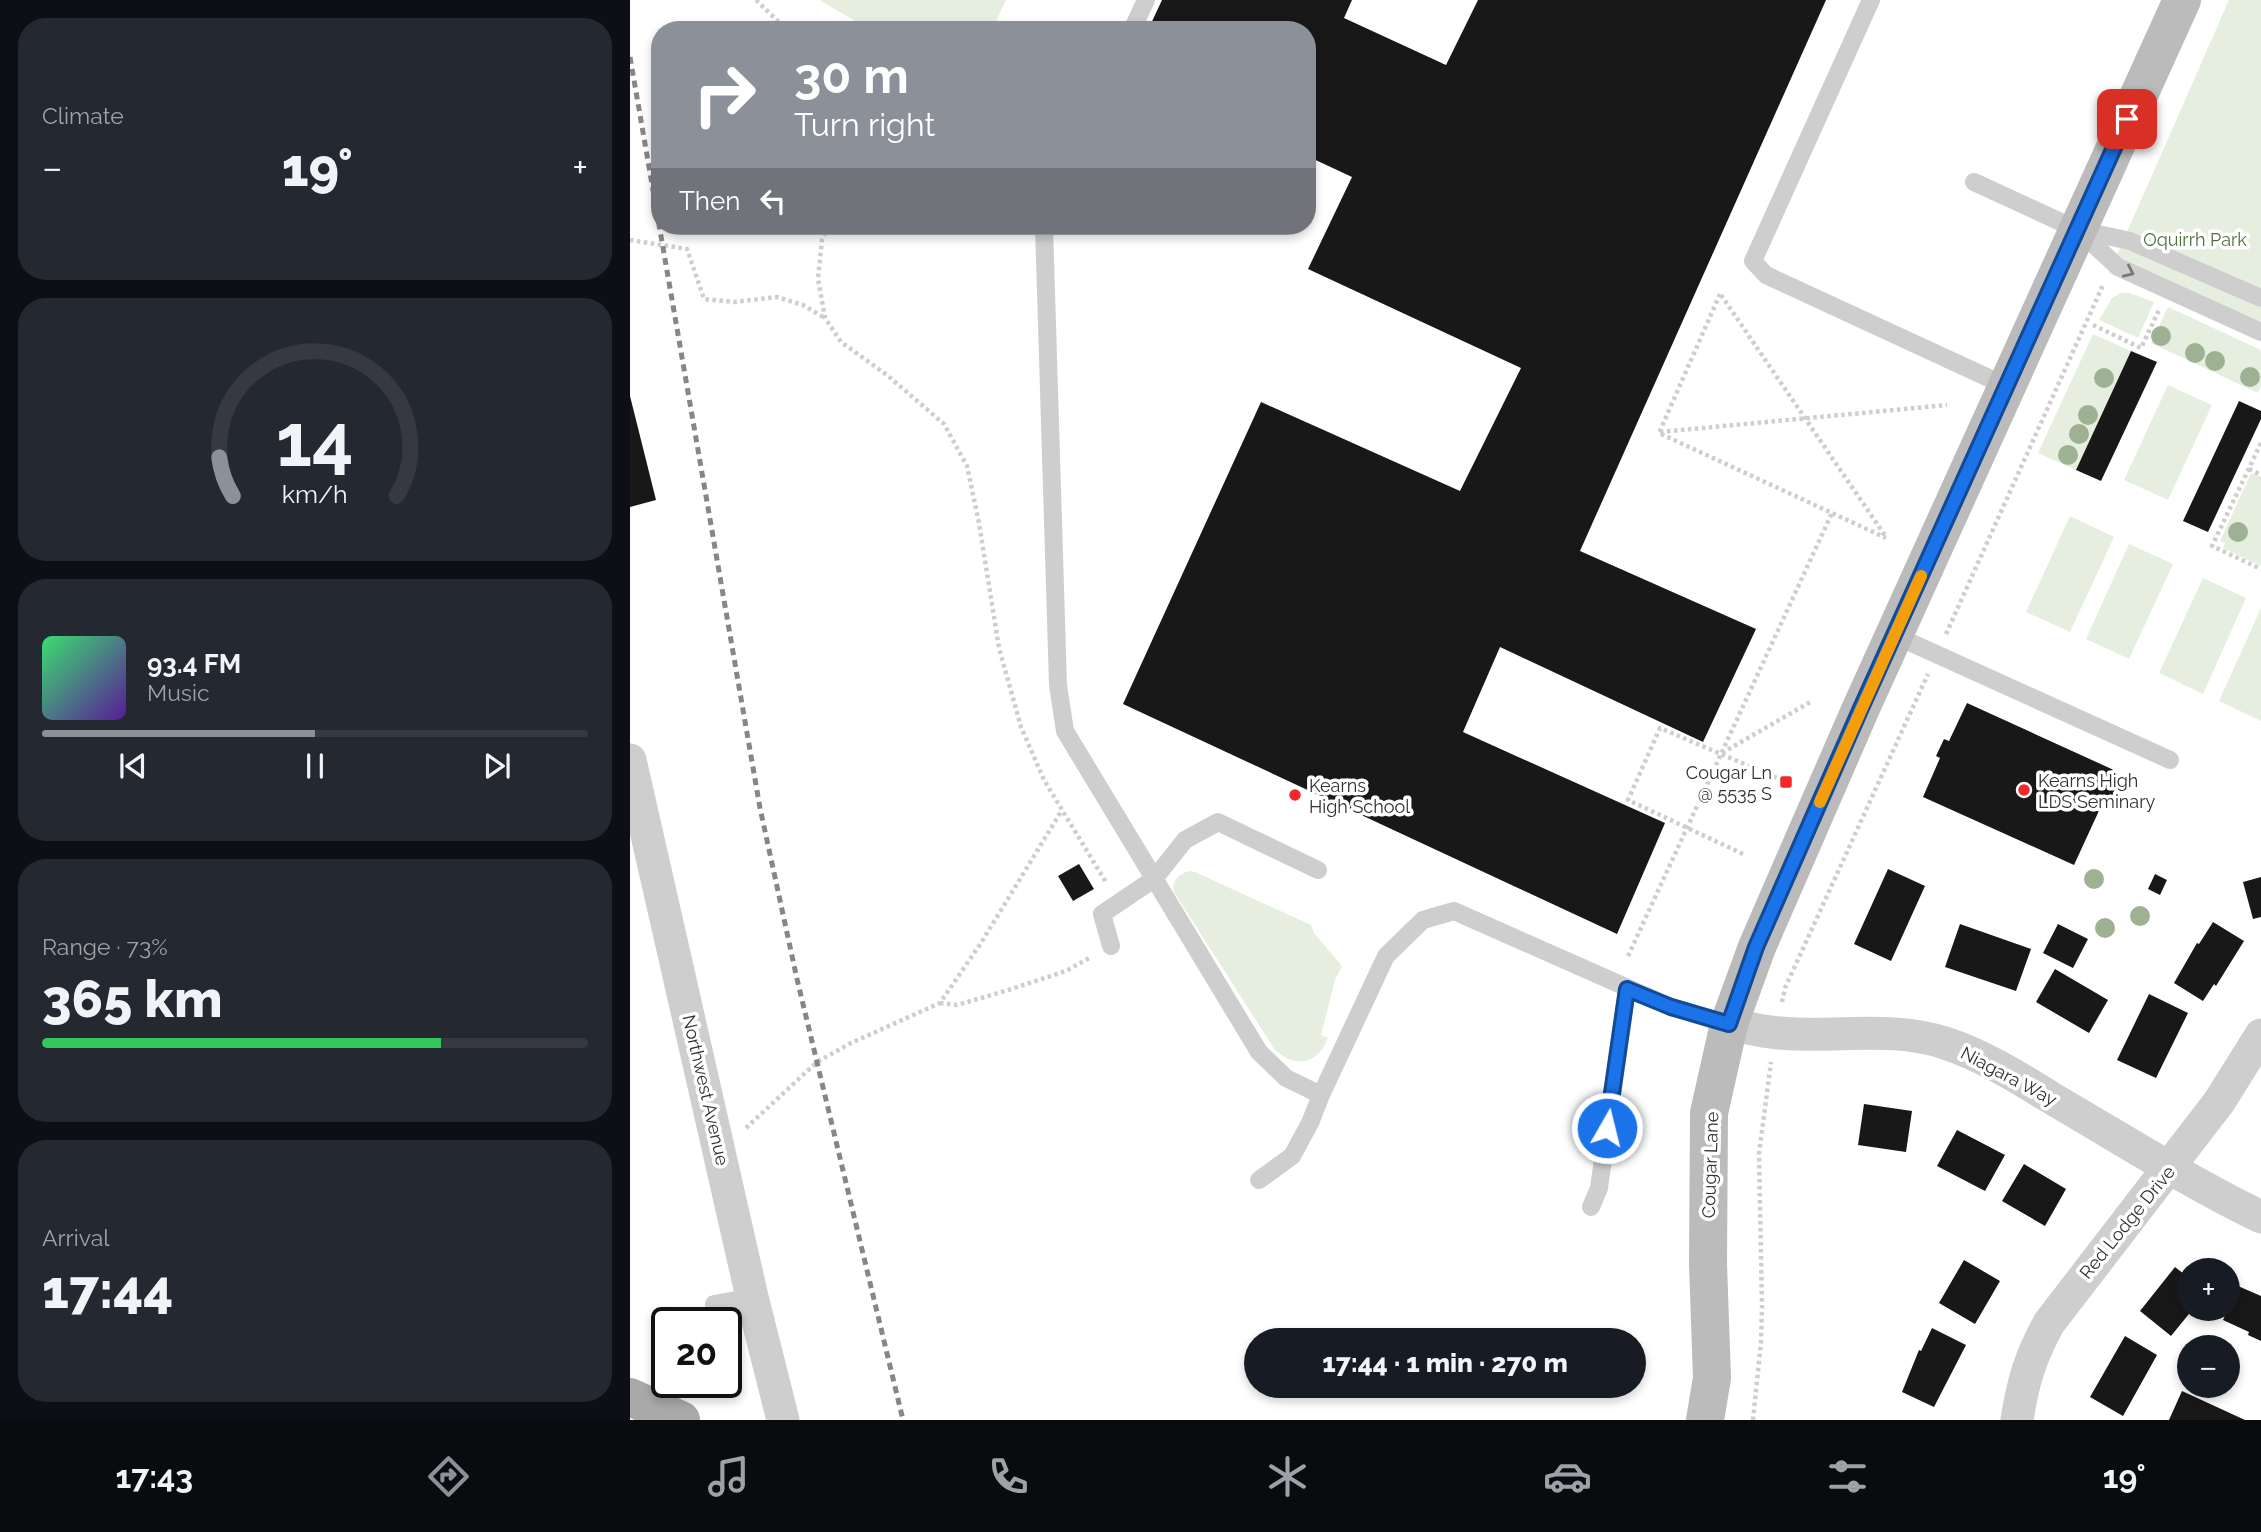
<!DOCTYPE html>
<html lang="en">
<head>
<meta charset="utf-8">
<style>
	:root { --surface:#171b24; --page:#242831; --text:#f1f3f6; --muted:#9ea1a6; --line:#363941; --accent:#8c9099 }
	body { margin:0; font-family:Raleway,sans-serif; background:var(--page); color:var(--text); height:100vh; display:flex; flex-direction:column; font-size:26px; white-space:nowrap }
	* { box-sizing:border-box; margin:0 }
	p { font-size:23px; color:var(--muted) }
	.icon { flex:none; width:38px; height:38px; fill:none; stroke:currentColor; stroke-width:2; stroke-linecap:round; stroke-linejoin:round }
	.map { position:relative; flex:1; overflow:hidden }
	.sheet { display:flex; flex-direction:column; gap:18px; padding:18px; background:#0d0f14; width:630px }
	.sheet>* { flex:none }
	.banner { position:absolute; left:21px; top:21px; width:665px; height:214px; border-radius:28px; box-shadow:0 4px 10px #0003; background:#8c9099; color:#fff; overflow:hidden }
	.fabs { position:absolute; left:1547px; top:1258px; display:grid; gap:14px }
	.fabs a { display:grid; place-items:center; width:63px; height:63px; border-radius:50%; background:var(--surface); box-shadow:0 4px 10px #0003; font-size:35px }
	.speed { position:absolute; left:21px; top:1307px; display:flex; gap:14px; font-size:35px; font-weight:700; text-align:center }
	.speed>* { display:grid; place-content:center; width:91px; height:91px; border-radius:50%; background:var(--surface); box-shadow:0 4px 10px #0003; line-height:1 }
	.speed .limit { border:4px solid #111; border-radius:10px; background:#fff; color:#111 }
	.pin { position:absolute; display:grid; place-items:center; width:60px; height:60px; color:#fff; margin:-30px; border-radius:14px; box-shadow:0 4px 10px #0006 }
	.me { position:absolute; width:77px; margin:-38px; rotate:8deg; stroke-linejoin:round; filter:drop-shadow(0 0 5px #0008) }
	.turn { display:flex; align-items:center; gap:24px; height:147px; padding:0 28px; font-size:32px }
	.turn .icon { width:91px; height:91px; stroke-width:2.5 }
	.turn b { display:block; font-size:49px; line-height:60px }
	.then { display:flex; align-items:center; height:66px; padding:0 28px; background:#0003; gap:14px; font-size:26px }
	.big { font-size:52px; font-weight:800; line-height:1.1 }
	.sheet .widget { flex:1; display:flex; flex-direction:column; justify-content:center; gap:10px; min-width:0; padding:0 24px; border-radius:28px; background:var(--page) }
	.sheet .dial { align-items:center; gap:0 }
	.dial svg { height:182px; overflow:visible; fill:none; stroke:var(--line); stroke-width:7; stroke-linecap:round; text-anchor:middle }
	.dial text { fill:var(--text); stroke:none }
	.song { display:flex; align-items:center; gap:21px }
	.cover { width:84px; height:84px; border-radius:10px; background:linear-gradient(135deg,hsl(140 70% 55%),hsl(270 70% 35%)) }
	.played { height:7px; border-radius:4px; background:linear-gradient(90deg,var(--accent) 50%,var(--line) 50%) }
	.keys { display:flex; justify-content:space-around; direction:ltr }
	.heat { display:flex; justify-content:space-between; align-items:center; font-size:38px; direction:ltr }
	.charge { height:10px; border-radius:5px; background:linear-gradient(90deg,#34c759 73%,var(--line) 0) }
	.trip { position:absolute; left:614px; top:1328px; width:402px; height:70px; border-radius:35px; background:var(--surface); box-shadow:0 4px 10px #0003; font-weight:800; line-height:70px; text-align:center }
	.dock { display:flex; height:112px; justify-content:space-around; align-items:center; background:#090b0e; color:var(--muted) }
	.dock .icon { width:49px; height:49px }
	.dock .current { color:var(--accent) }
	.dock b { font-size:32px; color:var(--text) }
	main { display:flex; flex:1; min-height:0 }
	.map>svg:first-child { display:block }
	.green { fill:#e6efdf }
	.building { fill:#181818 }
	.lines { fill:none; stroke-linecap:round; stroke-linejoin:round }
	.path { stroke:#cecece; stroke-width:4.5; stroke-dasharray:3.5 3.5; stroke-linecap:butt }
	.lane { stroke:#cecece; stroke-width:18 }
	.street { stroke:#cecece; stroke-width:33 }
	.secondary { stroke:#bbb; stroke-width:38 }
	.primary { stroke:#a9a9a9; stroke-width:38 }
	.rail { stroke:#868686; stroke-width:5; stroke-dasharray:7 5; stroke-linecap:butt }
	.tree { fill:#9fb193 }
	.oneway { stroke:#787878 }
	.route-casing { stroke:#114b97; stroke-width:18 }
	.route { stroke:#1a73e8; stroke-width:12 }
	.slow { stroke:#f59e0b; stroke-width:12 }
	.poi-dot { fill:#f2292b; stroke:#fff; stroke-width:2.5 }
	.labels { text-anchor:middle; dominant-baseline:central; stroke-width:7; stroke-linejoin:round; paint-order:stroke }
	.park-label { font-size:18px; fill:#50713a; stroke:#fff }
	.poi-label { font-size:18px; fill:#313131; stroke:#fff; text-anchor:start }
	.street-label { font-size:18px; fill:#313131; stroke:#fff }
</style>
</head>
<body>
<main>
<section class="sheet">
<div class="widget"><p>Climate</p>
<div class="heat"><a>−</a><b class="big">19°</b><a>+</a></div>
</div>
<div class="widget dial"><svg viewBox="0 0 100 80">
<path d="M14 69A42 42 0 1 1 86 69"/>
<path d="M14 69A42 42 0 0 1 8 52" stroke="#8c9099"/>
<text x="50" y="56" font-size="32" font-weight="700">14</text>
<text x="50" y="72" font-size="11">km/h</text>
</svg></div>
<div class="widget">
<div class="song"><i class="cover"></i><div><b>93.4 FM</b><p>Music</p></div></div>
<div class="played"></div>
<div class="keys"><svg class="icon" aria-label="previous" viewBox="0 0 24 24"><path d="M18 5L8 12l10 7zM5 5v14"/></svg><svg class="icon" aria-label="pause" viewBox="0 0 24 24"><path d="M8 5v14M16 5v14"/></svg><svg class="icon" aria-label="next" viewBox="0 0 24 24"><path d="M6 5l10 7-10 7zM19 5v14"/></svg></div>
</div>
<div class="widget"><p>Range · 73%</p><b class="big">365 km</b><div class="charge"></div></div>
<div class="widget"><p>Arrival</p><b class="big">17:44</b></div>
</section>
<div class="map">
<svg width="1631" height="1420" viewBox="0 0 1631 1420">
	<rect width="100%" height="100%" fill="#fff"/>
	<path class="green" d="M189 0H376L362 30H241Z
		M1599 0H1631V340L1479 273Z
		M1490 293H1500L1524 302 1508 338 1469 320 1482 298Z
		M1538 307 1631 350V386L1628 393 1521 343Z
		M1463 334 1501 351 1446 470 1408 453Z
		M1538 385 1582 405 1538 500 1494 480Z
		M1621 473 1631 477V566L1593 548 1595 543 1590 541Z
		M1440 516 1484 537 1440 632 1396 612Z
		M1499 544 1543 564 1499 659 1456 639Z
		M1573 578 1616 598 1573 694 1529 673Z
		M1631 608V721L1589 701Z
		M559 871 565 872 681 925 684 933 712 966 705 980 691 1035 698 1038C688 1064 666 1069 645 1050L544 892C541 881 549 874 559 871Z"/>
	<path class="building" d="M532 0H722L714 18 816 65 848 0H1196L950 551 1126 629 1073 742 870 647 833 732 1035 823 987 934 493 704 631 402 830 491 891 368 678 269 722 177 677 156V30H518Z
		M1501 351 1527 362 1471 481 1446 470Z
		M0 396 26 500 0 507Z
		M1609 401 1631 411V419L1578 532 1553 521Z
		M1337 703 1486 771 1483 778 1494 784 1483 807 1473 802 1444 865 1293 797 1310 758 1306 756 1314 739 1319 741Z
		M449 864 464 889 443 901 428 876Z
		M1258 869 1295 886 1261 961 1224 944Z
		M1525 874 1537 880 1530 895 1518 889Z
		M1631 877V917L1623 919 1613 882Z
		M1583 922 1614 941 1586 986 1584 984 1573 1001 1544 983 1567 943 1569 944Z
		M1330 924 1401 949 1386 991 1315 967Z
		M1428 924 1458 939 1443 968 1413 953Z
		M1425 969 1478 1000 1459 1033 1406 1002Z
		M1519 994 1558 1013 1526 1078 1487 1060Z
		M1234 1104 1282 1111 1276 1152 1228 1145Z
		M1327 1130 1375 1155 1355 1191 1307 1166Z
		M1394 1164 1436 1189 1415 1226 1372 1201Z
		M1334 1260 1370 1281 1345 1324 1309 1303Z
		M1545 1267 1559 1278V1309H1563L1541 1336 1510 1311Z
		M1608 1286 1631 1296V1341L1618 1335 1619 1332 1593 1320Z
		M1302 1328 1336 1345 1304 1407 1272 1392 1289 1350 1291 1351Z
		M1495 1336 1527 1355 1493 1416 1460 1397Z
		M1552 1391 1615 1420H1539Z"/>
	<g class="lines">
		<path class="path" d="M126 0 157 30
			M198 226 192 240 188 279 195 318 211 342 257 375 314 424 337 466 349 523 369 648 391 727 414 780 477 884
			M0 240 57 249 74 299 104 302 147 297 173 305 195 318
			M1090 294 1029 433 1256 538
			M1091 295 1256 537
			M1463 325 1511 348 1529 310
			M1030 432 1317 405
			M1631 443 1582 546 1631 569
			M1619 469 1631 475
			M1316 634 1473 285
			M1092 753 1182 701
			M1113 854 998 800 1030 728 1147 778
			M998 956 1202 513
			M1152 1002 1155 988 1298 674
			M310 1003 327 1005 375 991 436 971 461 957
			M116 1128 187 1062 221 1043 310 1003 351 943 432 810
			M1123 1420 1131 1342 1132 1306 1129 1154 1141 1062"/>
		<path class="lane" d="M1241 0 1123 261 1136 275 1376 386
			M502 30 516 0
			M1344 182 1446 229 1500 241 1631 298
			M414 226 428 685 435 731 629 1052 656 1078 691 1095 756 956 793 920 824 911 1041 1007 1099 1024
			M1449 231 1488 267 1631 332
			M1264 635 1540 760
			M481 946 472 914 524 879 555 840 588 822 688 870
			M629 1180 662 1156 680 1123 691 1095
			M961 1207 969 1188 997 989
			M84 1304 122 1297"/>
		<path class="street" d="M0 760 122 1297 153 1420
			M1099 1024C1122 1029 1144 1034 1167 1034 1217 1036 1266 1027 1315 1043 1355 1056 1392 1080 1428 1102 1495 1141 1561 1183 1631 1217
			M1387 1420C1393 1381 1400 1358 1419 1323L1589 1102 1631 1035"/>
		<path class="secondary" d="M1075 1420 1082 1378 1078 1264 1079 1113 1099 1024 1127 947 1231 708 1552 0"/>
		<path class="primary" d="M0 1397 51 1420"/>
		<path class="rail" d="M0 57 130 808 167 979 273 1420"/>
	</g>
	<g class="tree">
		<circle cx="1531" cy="336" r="10"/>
		<circle cx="1565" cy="353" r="10"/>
		<circle cx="1585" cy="361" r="10"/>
		<circle cx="1620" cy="377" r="10"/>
		<circle cx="1474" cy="378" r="10"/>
		<circle cx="1458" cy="415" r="10"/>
		<circle cx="1449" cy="434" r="10"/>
		<circle cx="1438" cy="455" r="10"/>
		<circle cx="1608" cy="532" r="10"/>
		<circle cx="1464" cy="879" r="10"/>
		<circle cx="1510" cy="916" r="10"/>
		<circle cx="1475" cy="928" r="10"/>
	</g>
	<defs><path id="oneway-chevron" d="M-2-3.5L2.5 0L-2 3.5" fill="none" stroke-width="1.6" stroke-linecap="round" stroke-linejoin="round" transform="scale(1.75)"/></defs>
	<use class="oneway" href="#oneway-chevron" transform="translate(1499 272) rotate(25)"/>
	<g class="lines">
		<defs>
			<path id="route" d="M977 1128 997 989 1041 1007 1099 1024 1126 947 1231 708 1497 119"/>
		</defs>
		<use href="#route" class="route-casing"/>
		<use href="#route" class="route"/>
		<path class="slow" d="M1190 802 1291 576"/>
	</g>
	<g class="poi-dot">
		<rect x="1149" y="775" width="14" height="14" rx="3.5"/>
		<circle cx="1394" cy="790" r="7"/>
		<circle cx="665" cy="795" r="7"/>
	</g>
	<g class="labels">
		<g class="park-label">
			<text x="1565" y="239">Oquirrh Park</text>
		</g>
		<g class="poi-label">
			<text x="1142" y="772" text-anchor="end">Cougar Ln<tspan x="1142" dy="21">@ 5535 S</tspan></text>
			<text x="1408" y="780">Kearns High<tspan x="1408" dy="21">LDS Seminary</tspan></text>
			<text x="679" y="785">Kearns<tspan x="679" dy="21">High School</tspan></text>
		</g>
		<g class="street-label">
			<text transform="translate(1379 1076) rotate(28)">Niagara Way</text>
			<text transform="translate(76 1090) rotate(77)">Northwest Avenue</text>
			<text transform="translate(1080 1165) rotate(-88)">Cougar Lane</text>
			<text transform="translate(1497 1222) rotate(-51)">Red Lodge Drive</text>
		</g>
	</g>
</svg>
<div class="fabs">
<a>+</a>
<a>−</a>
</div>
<div class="speed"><div class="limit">20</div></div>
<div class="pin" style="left:1497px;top:119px;background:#d93025"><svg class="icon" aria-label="arrive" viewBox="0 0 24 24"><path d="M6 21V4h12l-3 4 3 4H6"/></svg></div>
<svg class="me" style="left:977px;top:1128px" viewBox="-20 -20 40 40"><circle r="17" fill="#1a73e8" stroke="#fff" stroke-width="3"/><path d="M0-11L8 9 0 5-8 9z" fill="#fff"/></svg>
<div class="trip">17:44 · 1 min · 270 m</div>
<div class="banner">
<div class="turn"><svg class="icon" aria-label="right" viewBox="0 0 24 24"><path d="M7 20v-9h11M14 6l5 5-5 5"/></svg><div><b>30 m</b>Turn right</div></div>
<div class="then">Then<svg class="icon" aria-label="left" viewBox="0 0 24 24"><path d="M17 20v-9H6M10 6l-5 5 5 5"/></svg></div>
</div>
</div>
</main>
<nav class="dock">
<b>17:43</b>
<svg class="icon current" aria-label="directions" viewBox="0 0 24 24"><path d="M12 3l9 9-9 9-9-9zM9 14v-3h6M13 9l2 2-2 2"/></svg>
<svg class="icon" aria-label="music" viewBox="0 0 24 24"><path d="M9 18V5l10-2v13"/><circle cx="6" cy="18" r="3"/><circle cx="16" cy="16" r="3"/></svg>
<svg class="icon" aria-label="phone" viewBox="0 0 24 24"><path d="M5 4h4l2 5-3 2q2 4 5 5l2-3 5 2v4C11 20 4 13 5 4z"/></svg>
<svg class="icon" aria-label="climate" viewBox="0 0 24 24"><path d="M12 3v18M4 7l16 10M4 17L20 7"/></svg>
<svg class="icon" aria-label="car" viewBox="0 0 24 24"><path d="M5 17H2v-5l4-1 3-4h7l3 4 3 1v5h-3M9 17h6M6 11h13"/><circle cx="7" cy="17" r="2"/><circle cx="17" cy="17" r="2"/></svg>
<svg class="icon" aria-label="filters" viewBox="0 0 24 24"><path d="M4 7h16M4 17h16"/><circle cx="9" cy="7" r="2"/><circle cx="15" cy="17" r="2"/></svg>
<b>19°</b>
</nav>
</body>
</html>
